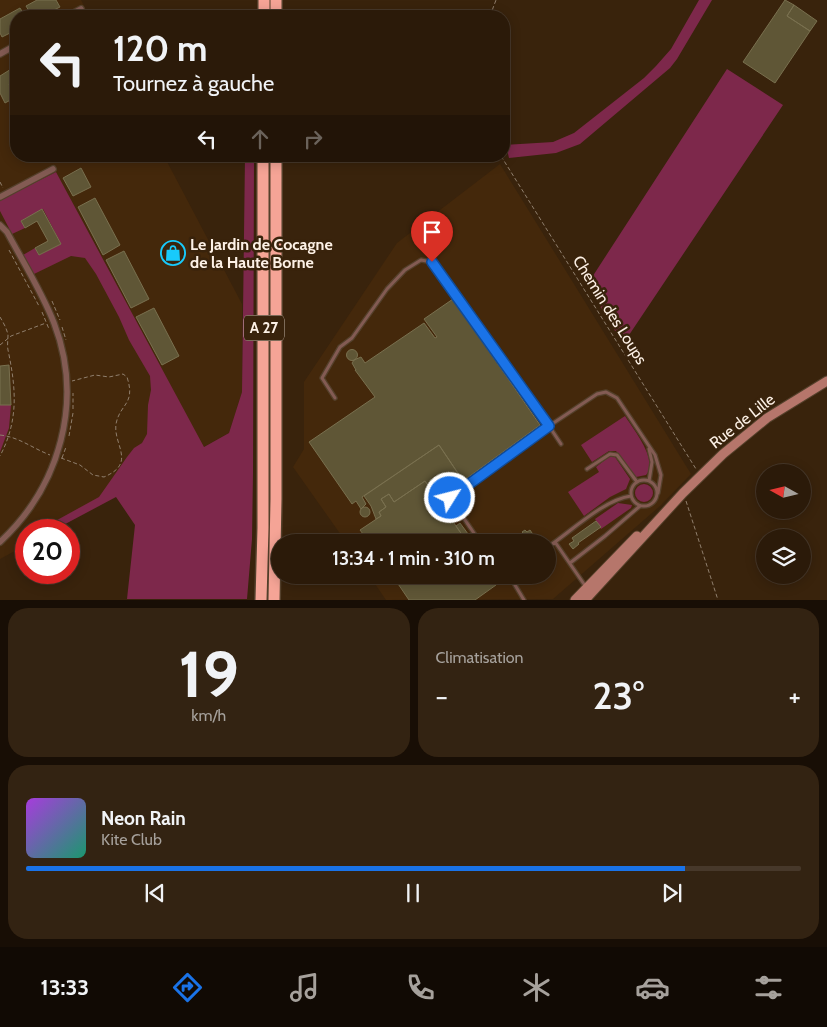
<!DOCTYPE html>
<html lang="fr">
<head>
<meta charset="utf-8">
<style>
	:root { --surface:#2b1a09; --page:#332312; --text:#f1f3f6; --muted:#a6a19c; --line:#47382a; --accent:#1a73e8 }
	body { margin:0; font-family:Cabin,sans-serif; background:var(--page); color:var(--text); height:100vh; display:flex; flex-direction:column; font-size:19px; white-space:nowrap }
	* { box-sizing:border-box; margin:0 }
	p { font-size:16px; color:var(--muted) }
	.icon { flex:none; width:28px; height:28px; fill:none; stroke:currentColor; stroke-width:2; stroke-linecap:round; stroke-linejoin:round }
	.map { position:relative; height:600px; overflow:hidden }
	.drawer { display:flex; flex-direction:column; gap:8px; padding:8px; background:#180e05; flex:1 }
	.drawer>* { flex:none }
	.banner { position:absolute; left:10px; top:10px; width:500px; height:152px; border-radius:20px; box-shadow:0 2px 12px #0003,0 0 0 1px var(--line); background:#2b1a09; color:var(--text); overflow:hidden }
	.needle { width:32px; rotate:278deg }
	.controls { position:absolute; left:756px; top:464px; display:grid; gap:10px }
	.controls a { display:grid; place-items:center; width:55px; height:55px; border-radius:50%; background:var(--surface); box-shadow:0 2px 12px #0003,0 0 0 1px var(--line); font-size:25px }
	.speed { position:absolute; left:15px; top:519px; display:flex; gap:10px; font-size:25px; font-weight:700; text-align:center }
	.speed>* { display:grid; place-content:center; width:65px; height:65px; border-radius:50%; background:var(--surface); box-shadow:0 2px 12px #0003,0 0 0 1px var(--line); line-height:1 }
	.speed .limit { border:8px solid #d22; background:#fff; color:#111 }
	.pin { position:absolute; display:grid; place-items:center; width:42px; height:42px; color:#fff; margin:-51px -21px; border-radius:50% 50% 50% 0; rotate:-45deg; box-shadow:0 0 5px #0007 }
	.pin .icon { rotate:45deg }
	.me { position:absolute; width:55px; margin:-28px; rotate:54deg; stroke-linejoin:round; filter:drop-shadow(0 0 4px #0008) }
	.turn { display:flex; align-items:center; gap:18px; height:105px; padding:0 20px; font-size:22px }
	.turn .icon { width:65px; height:65px; stroke-width:2.5 }
	.turn b { display:block; font-size:35px; line-height:42px }
	.lanes { display:flex; align-items:center; height:48px; padding:0 20px; background:#0003; justify-content:center; gap:25px; direction:ltr }
	.lanes .off { opacity:.35 }
	.big { font-size:38px; font-weight:600; line-height:1.1 }
	.drawer .card { flex:1; display:flex; flex-direction:column; justify-content:center; gap:8px; min-width:0; padding:0 18px; border-radius:20px; background:var(--page) }
	.drawer .dial { align-items:center; gap:0 }
	.dial b { font-size:65px; line-height:1 }
	.song { display:flex; align-items:center; gap:15px }
	.cover { width:60px; height:60px; border-radius:8px; background:linear-gradient(135deg,hsl(280 70% 55%),hsl(160 70% 35%)) }
	.played { height:5px; border-radius:2px; background:linear-gradient(90deg,var(--accent) 85%,var(--line) 85%) }
	.keys { display:flex; justify-content:space-around; direction:ltr }
	.heat { display:flex; justify-content:space-between; align-items:center; font-size:28px; direction:ltr }
	.drawer .tiles { flex:1; display:grid; gap:8px; grid-template-columns:1fr 1fr }
	.card:last-child { grid-column:span 2 }
	.trip { position:absolute; left:271px; top:534px; width:285px; height:50px; border-radius:25px; background:var(--surface); box-shadow:0 2px 12px #0003,0 0 0 1px var(--line); font-weight:600; line-height:50px; text-align:center }
	.tabs { display:flex; height:80px; justify-content:space-around; align-items:center; background:#110a04; color:var(--muted) }
	.tabs .icon { width:35px; height:35px }
	.tabs .selected { color:var(--accent) }
	.tabs b { font-size:22px; color:var(--text) }
	.map>svg:first-child { display:block }
	.built { fill:#44280b }
	.green { fill:#7d284b }
	.building { fill:#5f5636; stroke:#79704f }
	.lines { fill:none; stroke-linecap:round; stroke-linejoin:round }
	.lane-casing { stroke:#54402b; stroke-width:5.5 }
	.street-casing { stroke:#54402b; stroke-width:8 }
	.secondary-casing { stroke:#54402b; stroke-width:11 }
	.highway-casing { stroke:#54402b; stroke-width:14 }
	.path { stroke:#907f6d; stroke-width:1; stroke-dasharray:4 2.5; stroke-linecap:butt }
	.lane { stroke:#835b53; stroke-width:3 }
	.street { stroke:#835b53; stroke-width:5.5 }
	.secondary { stroke:#b6766b; stroke-width:9 }
	.highway { stroke:#f5a496; stroke-width:11 }
	.route-casing { stroke:#114b97; stroke-width:12 }
	.route { stroke:#1a73e8; stroke-width:9 }
	.labels { text-anchor:middle; dominant-baseline:central; stroke-width:5; stroke-linejoin:round; paint-order:stroke }
	.shield { fill:#39230c; stroke:#c2b3a5; stroke-width:1 }
	.shield-label { font-size:15px; font-weight:bold; fill:#fdf1e6 }
	.poi-label { font-size:16px; font-weight:bold; fill:#fdf1e6; stroke:#39230c; text-anchor:start }
	.street-label { font-size:16px; fill:#fdf1e6; stroke:#39230c }
</style>
</head>
<body>
<div class="map">
<svg width="827" height="600" viewBox="0 0 827 600">
	<rect width="100%" height="100%" fill="#39230c"/>
	<path class="built" d="M0 0H81L89 16H16V156H164L242 304V392L229 433 54 530H26V545L0 559Z
		M500 164 691 474 660 506 553 599 386 600 369 575H548V542H346L293 467 304 449V382L397 243Z"/>
	<path class="green" d="M699 0H712L677 59 670 68 580 144 556 153 509 158 506 145 553 142 574 133 644 78 656 66 671 49Z
		M727 69 783 105 623 344 587 285Z
		M245 156H254L253 473 252 539 247 599H127L135 525 116 497 54 530H39L99 497 127 457 134 448 142 443 147 434 148 405 151 390 150 376 129 340 119 317 96 274 85 258 71 256 34 274 23 255 35 248 39 255 61 244 43 209 21 221 25 228 12 234 0 211V200L56 172 204 447 229 433 242 392Z
		M0 405H11L9 428 0 452Z
		M625 416C634 430 659 461 646 475L636 477 616 451H609L592 462 581 445Z
		M610 456 615 457 630 479 626 489 610 497 584 516 568 492 599 472 596 467Z
		M635 493a9 9 0 1 1 18 0a9 9 0 1 1-18 0Z
		M618 503 632 505 631 508 601 529 595 519Z"/>
	<path class="building" d="M37 0H56L60 7 42 16H38L37 14 32 16 26 6Z
		M785 0 794 5 787 16 810 31 775 83 743 62Z
		M794 5 817 21 810 31 787 16Z
		M20 8 25 16H16V30L2 37 0 33V19Z
		M16 66V81L9 84 16 97 5 103 0 93V76Z
		M81 168 91 187 73 196 63 178Z
		M95 198 120 245 103 255 78 207Z
		M42 209 61 244 39 255 35 248 48 241 37 221 25 228 21 221Z
		M124 251 149 299 131 308 106 260Z
		M453 299 540 425 463 481 439 445 362 497 366 504 361 509 356 501 352 504 309 442 375 397 355 370H356L352 363 354 360 361 357 365 363 424 323 435 338 437 337 424 319Z
		M154 308 179 356 162 365 136 317Z
		M346.5 355a5.5 5.5 0 1 1 11 0a5.5 5.5 0 1 1-11 0Z
		M9 365 11 405H0V366Z
		M439 445 460 476 457 478 461 485 439 501 425 481 394 502 389 494 381 499 386 507 379 512 381 516 376 519 371 506 364 496Z
		M425 481 467 542H369L360 530 381 516 379 512 386 507 381 499 389 494 394 502Z
		M360 512a5 5 0 1 1 10 0a5 5 0 1 1-10 0Z
		M596 521 601 527 578 543 579 544 573 549 569 544 574 541 572 538Z
		M460 523 471 538 467 542 456 526Z
		M525 530 527 532 530 530 538 542H511L524 534 522 532Z
		M392 575H488L496 585 475 600H409Z"/>
	<g class="lines">
		<defs>
			<path id="lane" d="M335 398 322 378 340 347 352 338 387 289 405 270 421 260 432 262 549 426 597 394 606 392 617 398 655 455 661 475 658 493
				M649 449 652 462 649 481
				M587 469 610 454 617 455 637 482
				M631 493a13 13 0 1 1 26 0a13 13 0 1 1-26 0Z
				M480 542 450 498 549 426 561 444
				M555 542 586 587
				M548 547C570 532 605 499 631 496
				M570 563 605 536 640 506
				M509 575 524 600"/>
			<path id="street" d="M68 16 81 9
				M0 54 16 45
				M0 197 53 169
				M0 225 7 232C23 262 42 292 54 323 84 401 60 486 0 542"/>
			<path id="secondary" d="M575 600 637 536
				M585 600 683 493 723 454 767 418 827 381"/>
			<path id="highway" d="M264 16V0
				M276 16V0
				M261 600 263 528V156
				M274 600 276 499V156"/>
		</defs>
		<use href="#lane" class="lane-casing"/>
		<use href="#street" class="street-casing"/>
		<use href="#secondary" class="secondary-casing"/>
		<use href="#highway" class="highway-casing"/>
		<path class="path" d="M490 16 496 0
			M501 156 696 469
			M0 182 3 188
			M9 250 39 306
			M52 301 60 320
			M42 312 49 329
			M0 317C3 322 7 329 8 335 8 340 7 345 8 350 16 388 19 420 0 456
			M62 327 66 340
			M0 345 11 336 46 323
			M73 409V393
			M0 435C19 437 32 448 50 455
			M69 436 73 413
			M61 458 80 465 93 475 104 477C137 463 113 445 116 424 120 403 136 405 127 377L123 374 109 377 95 375 72 381
			M62 458 66 447
			M686 501 718 600"/>
		<use href="#lane" class="lane"/>
		<use href="#street" class="street"/>
		<use href="#secondary" class="secondary"/>
		<use href="#highway" class="highway"/>
	</g>
	<g class="lines">
		<defs>
			<path id="route" d="M432 262 549 426 450 498"/>
		</defs>
		<use href="#route" class="route-casing"/>
		<use href="#route" class="route"/>
	</g>
	<defs>
		<symbol id="shop-ring" viewBox="-11 -11 22 22"><circle r="9.5" fill="#39230c" stroke="#18cafc" stroke-width="1.5"/><path d="M-5-2.5h2.3a2.7 3.5 0 0 1 5.4 0H5L5.5 6h-11ZM-1.5-2.5h3a1.5 2.3 0 0 0-3 0Z" fill="#18cafc"/></symbol>
	</defs>
	<g fill-rule="evenodd">
		<use href="#shop-ring" x="159" y="239" width="28" height="28"/>
	</g>
	<g class="labels">
		<rect class="shield" x="244" y="315.5" width="40" height="25" rx="4"/>
		<g class="shield-label">
			<text x="264" y="328">A 27</text>
		</g>
		<g class="poi-label">
			<text x="190" y="244">Le Jardin de Cocagne<tspan x="190" dy="18">de la Haute Borne</tspan></text>
		</g>
		<g class="street-label">
			<text transform="translate(610 310) rotate(58)">Chemin des Loups</text>
			<text transform="translate(742 421) rotate(-38)">Rue de Lille</text>
		</g>
	</g>
</svg>
<div class="controls">
<a><svg class="needle" viewBox="-14 -14 28 28"><path d="M0-13l5 13h-10z" fill="#e53935"/><path d="M0 13l5-13h-10z" fill="#a6a19c"/></svg></a>
<a><svg class="icon" aria-label="layers" viewBox="0 0 24 24"><path d="M12 4l9 5-9 5-9-5zM3 14l9 5 9-5"/></svg></a>
</div>
<div class="speed"><div class="limit">20</div></div>
<div class="pin" style="left:432px;top:262px;background:#d93025"><svg class="icon" aria-label="arrive" viewBox="0 0 24 24"><path d="M6 21V4h12l-3 4 3 4H6"/></svg></div>
<svg class="me" style="left:450px;top:498px" viewBox="-20 -20 40 40"><circle r="17" fill="#1a73e8" stroke="#fff" stroke-width="3"/><path d="M0-11L8 9 0 5-8 9z" fill="#fff"/></svg>
<div class="trip">13:34 · 1 min · 310 m</div>
<div class="banner">
<div class="turn"><svg class="icon" aria-label="left" viewBox="0 0 24 24"><path d="M17 20v-9H6M10 6l-5 5 5 5"/></svg><div><b>120 m</b>Tournez à gauche</div></div>
<div class="lanes"><svg class="icon" aria-label="left" viewBox="0 0 24 24"><path d="M17 20v-9H6M10 6l-5 5 5 5"/></svg><svg class="icon off" aria-label="ahead" viewBox="0 0 24 24"><path d="M12 20V5M6 11l6-6 6 6"/></svg><svg class="icon off" aria-label="right" viewBox="0 0 24 24"><path d="M7 20v-9h11M14 6l5 5-5 5"/></svg></div>
</div>
</div>
<section class="drawer">
<div class="tiles">
<div class="card dial"><b>19</b><p>km/h</p></div>
<div class="card"><p>Climatisation</p>
<div class="heat"><a>−</a><b class="big">23°</b><a>+</a></div>
</div>
<div class="card">
<div class="song"><i class="cover"></i><div><b>Neon Rain</b><p>Kite Club</p></div></div>
<div class="played"></div>
<div class="keys"><svg class="icon" aria-label="previous" viewBox="0 0 24 24"><path d="M18 5L8 12l10 7zM5 5v14"/></svg><svg class="icon" aria-label="pause" viewBox="0 0 24 24"><path d="M8 5v14M16 5v14"/></svg><svg class="icon" aria-label="next" viewBox="0 0 24 24"><path d="M6 5l10 7-10 7zM19 5v14"/></svg></div>
</div>
</div>
</section>
<nav class="tabs">
<b>13:33</b>
<svg class="icon selected" aria-label="directions" viewBox="0 0 24 24"><path d="M12 3l9 9-9 9-9-9zM9 14v-3h6M13 9l2 2-2 2"/></svg>
<svg class="icon" aria-label="music" viewBox="0 0 24 24"><path d="M9 18V5l10-2v13"/><circle cx="6" cy="18" r="3"/><circle cx="16" cy="16" r="3"/></svg>
<svg class="icon" aria-label="phone" viewBox="0 0 24 24"><path d="M5 4h4l2 5-3 2q2 4 5 5l2-3 5 2v4C11 20 4 13 5 4z"/></svg>
<svg class="icon" aria-label="climate" viewBox="0 0 24 24"><path d="M12 3v18M4 7l16 10M4 17L20 7"/></svg>
<svg class="icon" aria-label="car" viewBox="0 0 24 24"><path d="M5 17H2v-5l4-1 3-4h7l3 4 3 1v5h-3M9 17h6M6 11h13"/><circle cx="7" cy="17" r="2"/><circle cx="17" cy="17" r="2"/></svg>
<svg class="icon" aria-label="filters" viewBox="0 0 24 24"><path d="M4 7h16M4 17h16"/><circle cx="9" cy="7" r="2"/><circle cx="15" cy="17" r="2"/></svg>
</nav>
</body>
</html>
